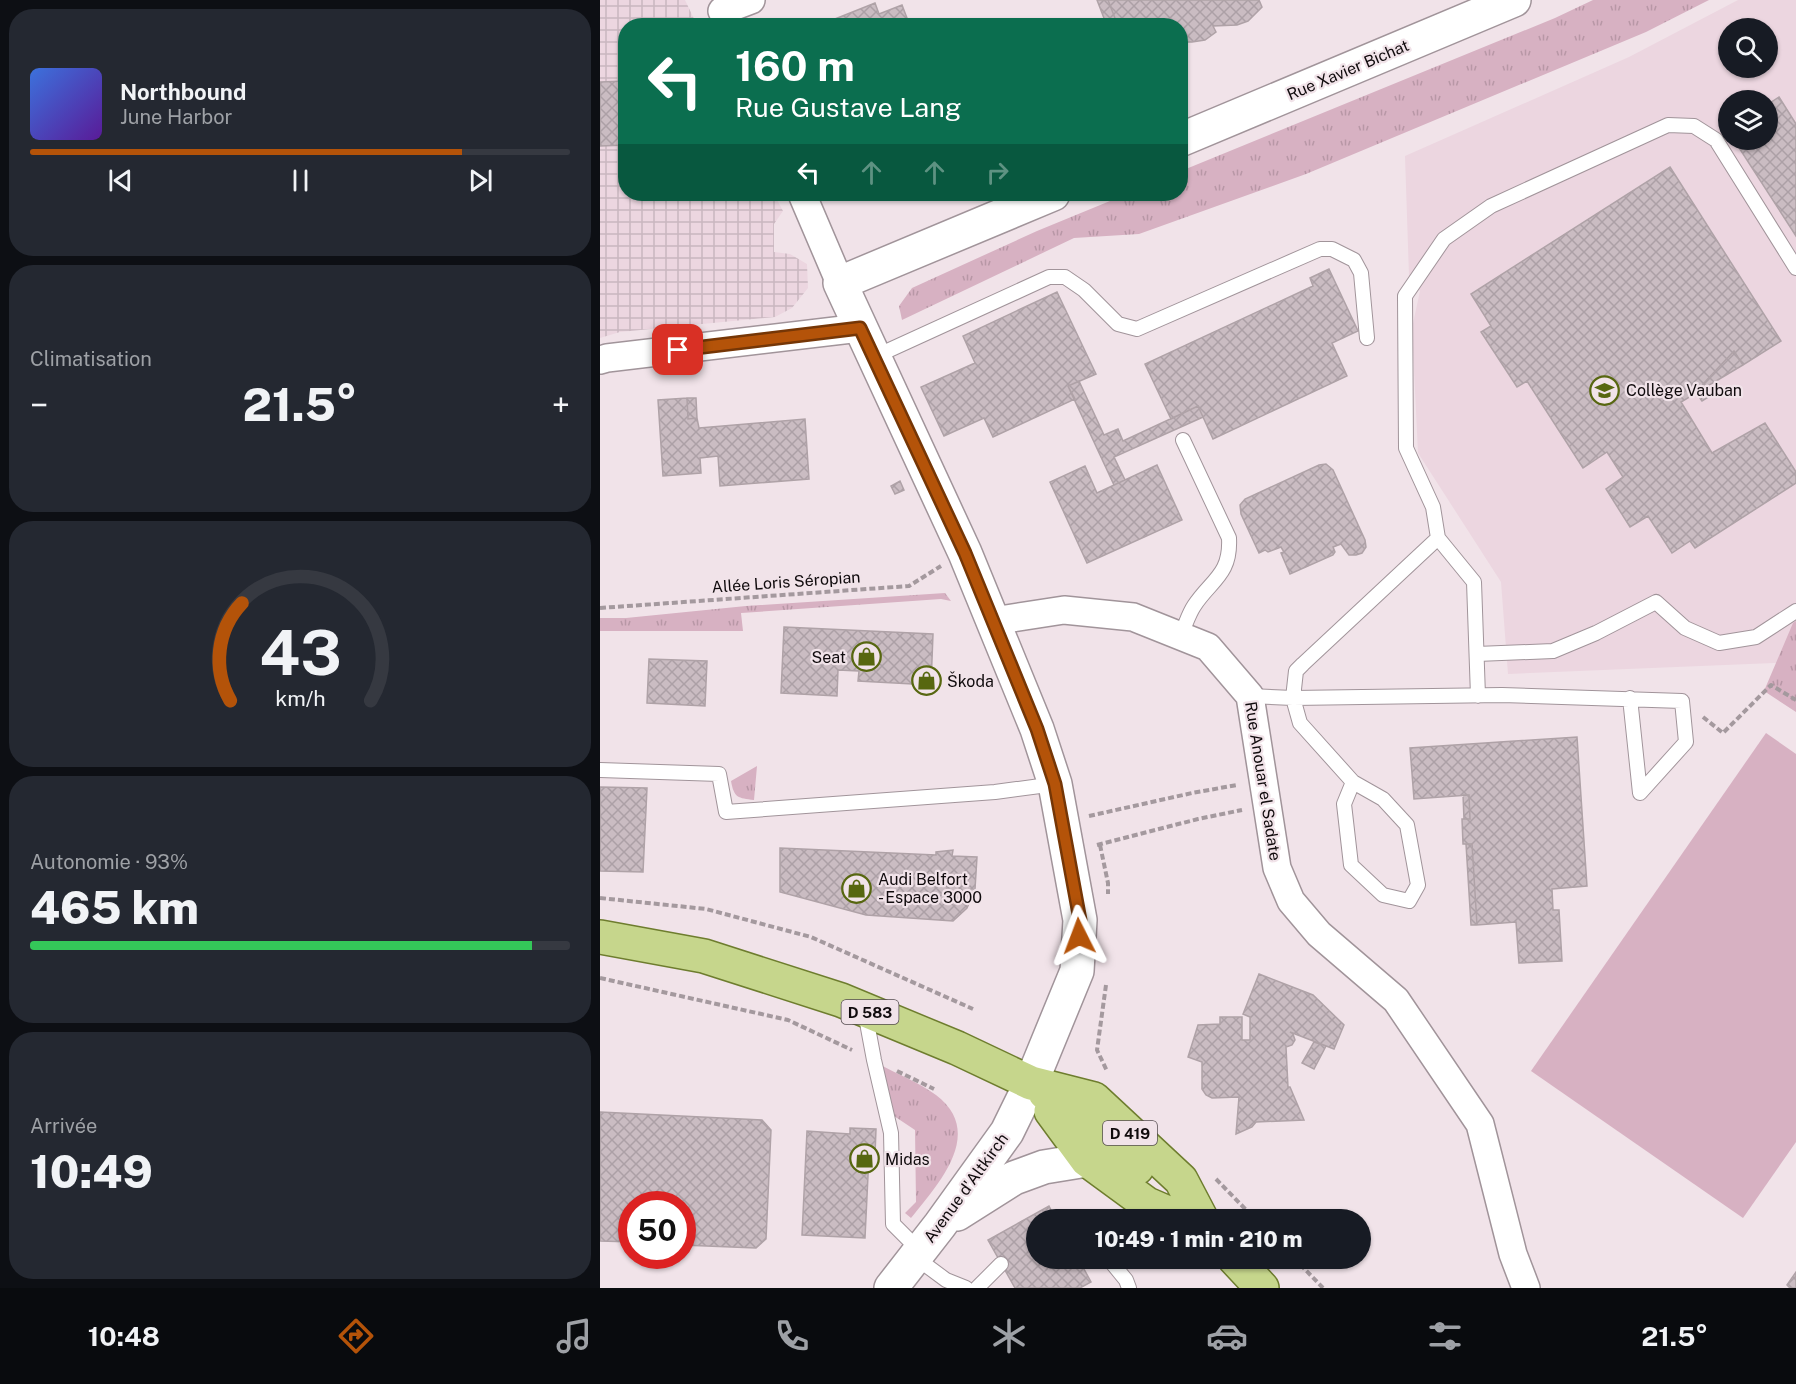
<!DOCTYPE html>
<html lang="fr">
<head>
<meta charset="utf-8">
<style>
	:root { --surface:#171b24; --page:#242831; --text:#f1f3f6; --muted:#9ea1a6; --line:#363941; --accent:#b45309 }
	body { margin:0; font-family:"Public Sans",sans-serif; background:var(--page); color:var(--text); height:100vh; display:flex; flex-direction:column; font-size:22px; white-space:nowrap }
	* { box-sizing:border-box; margin:0 }
	p { font-size:20px; color:var(--muted) }
	.icon { flex:none; width:33px; height:33px; fill:none; stroke:currentColor; stroke-width:2; stroke-linecap:round; stroke-linejoin:round }
	.map { position:relative; flex:1; overflow:hidden }
	.drawer { display:flex; flex-direction:column; gap:9px; padding:9px; background:#0d0f14; width:600px }
	.drawer>* { flex:none }
	.hud { position:absolute; left:18px; top:18px; width:570px; height:183px; border-radius:24px; box-shadow:0 2px 4px #0004; background:#0b6e4f; color:#fff; overflow:hidden }
	.tools { position:absolute; left:1118px; top:18px; display:grid; gap:12px }
	.tools a { display:grid; place-items:center; width:60px; height:60px; border-radius:50%; background:var(--surface); box-shadow:0 2px 4px #0004; font-size:30px }
	.speed { position:absolute; left:18px; top:1191px; display:flex; gap:12px; font-size:30px; font-weight:700; text-align:center }
	.speed>* { display:grid; place-content:center; width:78px; height:78px; border-radius:50%; background:var(--surface); box-shadow:0 2px 4px #0004; line-height:1 }
	.speed .limit { border:9px solid #d22; background:#fff; color:#111 }
	.pin { position:absolute; display:grid; place-items:center; width:51px; height:51px; color:#fff; margin:-26px; border-radius:12px; box-shadow:0 3px 9px #0006 }
	.me { position:absolute; width:66px; margin:-33px; rotate:357deg; stroke-linejoin:round; filter:drop-shadow(0 0 4px #0008) }
	.turn { display:flex; align-items:center; gap:21px; height:126px; padding:0 18px; font-size:27px }
	.turn .icon { width:78px; height:78px; stroke-width:2.5 }
	.turn b { display:block; font-size:42px; line-height:51px }
	.lanes { display:flex; align-items:center; height:57px; padding:0 18px; background:#0003; justify-content:center; gap:30px; direction:ltr }
	.lanes .off { opacity:.35 }
	.big { font-size:45px; font-weight:800; line-height:1.1 }
	.drawer .tile { flex:1; display:flex; flex-direction:column; justify-content:center; gap:9px; min-width:0; padding:0 21px; border-radius:24px; background:var(--page) }
	.drawer .dial { align-items:center; gap:0 }
	.dial svg { height:156px; overflow:visible; fill:none; stroke:var(--line); stroke-width:7; stroke-linecap:round; text-anchor:middle }
	.dial text { fill:var(--text); stroke:none }
	.song { display:flex; align-items:center; gap:18px }
	.cover { width:72px; height:72px; border-radius:9px; background:linear-gradient(135deg,hsl(220 70% 55%),hsl(270 70% 35%)) }
	.played { height:6px; border-radius:3px; background:linear-gradient(90deg,var(--accent) 80%,var(--line) 80%) }
	.keys { display:flex; justify-content:space-around; direction:ltr }
	.heat { display:flex; justify-content:space-between; align-items:center; font-size:33px; direction:ltr }
	.charge { height:9px; border-radius:4px; background:linear-gradient(90deg,#34c759 93%,var(--line) 0) }
	.trip { position:absolute; left:426px; top:1209px; width:345px; height:60px; border-radius:30px; background:var(--surface); box-shadow:0 2px 4px #0004; font-weight:800; line-height:60px; text-align:center }
	.dock { display:flex; height:96px; justify-content:space-around; align-items:center; background:#090b0e; color:var(--muted) }
	.dock .icon { width:42px; height:42px }
	.dock .current { color:var(--accent) }
	.dock b { font-size:27px; color:var(--text) }
	main { display:flex; flex:1; min-height:0 }
	.map>svg:first-child { display:block }
	.built { fill:#ecd6e0; fill-rule:evenodd }
	.industrial { fill:url(#industrial-grid) }
	.grass { fill:url(#grass-tufts) }
	.pitch { fill:#d7b1c2 }
	.building { fill:url(#building-cross-hatch); stroke:#afa2a7; stroke-width:1.5 }
	.lines { fill:none; stroke-linecap:round; stroke-linejoin:round }
	.lane-casing { stroke:#a1949a; stroke-width:16 }
	.street-casing { stroke:#a1949a; stroke-width:30 }
	.secondary-casing { stroke:#a1949a; stroke-width:36 }
	.primary-casing { stroke:#6e7d2e; stroke-width:36 }
	.path { stroke:#a4999e; stroke-width:4; stroke-dasharray:6 3; stroke-linecap:butt }
	.lane { stroke:#fff; stroke-width:14 }
	.street { stroke:#fff; stroke-width:27 }
	.secondary { stroke:#fff; stroke-width:33 }
	.primary { stroke:#c6d68c; stroke-width:33 }
	.route-casing { stroke:#753606; stroke-width:15 }
	.route { stroke:#b45309; stroke-width:10 }
	.labels { text-anchor:middle; dominant-baseline:central; stroke-width:4.5; stroke-linejoin:round; paint-order:stroke }
	.shield { fill:#f1e3e9; stroke:#544c4f; stroke-width:1.5 }
	.shield-label { font-size:15px; font-weight:bold; fill:#100b0d }
	.street-label { font-size:16px; fill:#100b0d; stroke:#f1e3e9 }
	.poi-label { font-size:16px; fill:#100b0d; stroke:#f1e3e9; text-anchor:start }
</style>
</head>
<body>
<main>
<section class="drawer">
<div class="tile">
<div class="song"><i class="cover"></i><div><b>Northbound</b><p>June Harbor</p></div></div>
<div class="played"></div>
<div class="keys"><svg class="icon" aria-label="previous" viewBox="0 0 24 24"><path d="M18 5L8 12l10 7zM5 5v14"/></svg><svg class="icon" aria-label="pause" viewBox="0 0 24 24"><path d="M8 5v14M16 5v14"/></svg><svg class="icon" aria-label="next" viewBox="0 0 24 24"><path d="M6 5l10 7-10 7zM19 5v14"/></svg></div>
</div>
<div class="tile"><p>Climatisation</p>
<div class="heat"><a>−</a><b class="big">21.5°</b><a>+</a></div>
</div>
<div class="tile dial"><svg viewBox="0 0 100 80">
<path d="M14 69A42 42 0 1 1 86 69"/>
<path d="M14 69A42 42 0 0 1 20 19" stroke="#b45309"/>
<text x="50" y="56" font-size="32" font-weight="700">43</text>
<text x="50" y="72" font-size="11">km/h</text>
</svg></div>
<div class="tile"><p>Autonomie · 93%</p><b class="big">465 km</b><div class="charge"></div></div>
<div class="tile"><p>Arrivée</p><b class="big">10:49</b></div>
</section>
<div class="map">
<svg width="1196" height="1288" viewBox="0 0 1196 1288">
	<defs>
		<pattern id="industrial-grid" width="8" height="8" patternUnits="userSpaceOnUse" patternTransform="scale(1.5)"><rect width="8" height="8" fill="#ecd6e0"/><path d="M0 4h8M4 0v8" fill="none" stroke="#c9b6bf"/></pattern>
		<pattern id="grass-tufts" width="24" height="20" patternUnits="userSpaceOnUse" patternTransform="scale(1.5)"><rect width="24" height="20" fill="#d7b1c2"/><path d="M3 7l-1-3M5 7V3M7 7l1-3M15 17l-1-3M17 17v-4M19 17l1-3" fill="none" stroke="#b897a6"/></pattern>
		<pattern id="building-cross-hatch" width="8" height="8" patternUnits="userSpaceOnUse" patternTransform="scale(1.5)"><rect width="8" height="8" fill="#cabcc2"/><path d="M0 0l8 8M0 8l8-8" fill="none" stroke="#aca0a6"/></pattern>
	</defs>
	<rect width="100%" height="100%" fill="#f1e3e9"/>
	<path class="built" d="M1138 0H1196V662L908 674 901 582 818 453 812 328 820 291 809 276 805 156 1029 57ZM1128 28H1167V68H1128ZM1128 100H1167V140H1128Z"/>
	<path class="industrial" d="M0 0H85L97 25 26 26V194H174L183 211 174 224V252L190 254 207 264 208 288 192 308 175 317 20 332 0 338Z"/>
	<path class="grass" d="M993 0H1109L1046 32 706 174 539 234 474 238 302 320 299 306 312 288 437 231 527 194H580L581 171 955 18Z
		M345 593 351 601 341 599 141 613 143 631H0V618H26L146 606Z
		M1196 621V712L1164 691 1193 623Z
		M157 766 154 800C138 798 134 798 131 781Z
		M279 1064C297 1074 320 1083 336 1095 386 1133 338 1184 311 1218L305 1213 316 1202 315 1130 291 1114Z"/>
	<path class="pitch" d="M1166 733 1196 754V1142L1143 1218 931 1071Z"/>
	<path class="building" d="M497 0H508L518 26H507Z
		M508 0H659L662 7 648 21 637 25 613 26 616 32 605 40 592 42H580V26H518Z
		M275 3 279 14 302 5 310 26H225L235 19Z
		M26 81V145L0 146V82Z
		M1179 97 1196 124V236L1134 140H1167V105Z
		M1070 167 1181 341 1143 365 1134 351 1103 384 1113 394 1102 401 1096 393 1081 402 1112 453 1165 423 1196 472V483L1095 548 1090 541 1072 553 1048 516 1030 527 1006 489 1023 477 1007 452 983 468 927 381 917 387 881 332 891 326 871 294Z
		M729 269 758 331 732 343 747 376 613 439 598 406 571 419 545 364 713 286 710 278Z
		M457 292 496 374 468 386 475 399 393 437 384 418 344 436 321 387 375 363 363 336Z
		M1134 351 1143 365 1106 387 1103 384Z
		M479 381 504 435 518 429 523 441 598 406 603 417 514 457 525 480 514 485 468 386Z
		M87 398H96L97 418 88 419Z
		M87 398 88 419 97 418 99 428 205 419 209 479 120 486 118 456 100 458 101 473 63 476 58 400Z
		M726 464 733 470 765 540 766 547 762 553 756 555H749L741 544 733 547 735 552 733 555 690 574 681 553 684 552 681 547 668 552 665 550 659 553 641 514 640 505 645 499 719 465Z
		M557 465 582 520 487 563 450 482 485 466 497 493Z
		M300 481 304 490 295 494 291 486Z
		M184 627 333 634 331 685 258 681 259 671 238 670 237 696 181 693Z
		M49 659 107 661 105 706 47 703Z
		M977 737 987 886 952 889 953 910H959L962 961 919 963 916 922 877 925 872 844H863L862 819H870L869 795 814 799 810 748Z
		M0 787 47 788 43 872 0 871Z
		M863 795H869L870 819H864Z
		M866 844H872L877 925H871Z
		M180 848 336 855V852L353 850 352 856 377 857 375 889 367 908 353 921 266 915 180 892Z
		M659 974 713 995 744 1025 734 1049 690 1032 693 1034 695 1040 692 1045 686 1047 688 1087H690L704 1120 656 1122 652 1127 636 1134 639 1097 612 1098 606 1095 602 1089V1062L588 1057 598 1025 620 1024V1017H642V1040H650V1017L643 1014Z
		M714 1042 726 1046 714 1069 702 1063Z
		M0 1112 162 1120 171 1130 166 1239 156 1248 82 1245V1204H32V1242L0 1241Z
		M250 1128 276 1129 275 1155H269L265 1238 202 1235 207 1131 250 1134Z
		M449 1206 456 1220H436V1258H478L491 1282 480 1288H415L388 1240Z
		M1196 1272V1288H1190L1187 1285Z"/>
	<g class="lines">
		<defs>
			<path id="lane" d="M274 357 449 277H465L484 290 518 324 537 329 720 249H732L754 260 761 273 767 338
				M838 538 833 507 806 448 805 296 844 239 891 206 1068 125 1094 126 1116 140 1196 268
				M580 636C585 627 588 615 594 606 611 580 631 575 629 538L583 440
				M877 654 953 651 996 633 1056 602 1085 628 1119 643 1156 637 1196 611
				M650 696 693 698 902 695 1082 701 1086 742 1040 793 1030 698
				M0 770 119 774 126 812 395 792 455 784
				M753 782 783 799 807 825 818 885 809 901 783 895 751 865 744 804 753 782 700 723 693 698 696 671 703 664 838 538 874 582 878 696
				M265 1012 274 1060 291 1133 293 1224 320 1251
				M315 1257 346 1280 366 1288
				M508 1258 526 1280 529 1288
				M479 1261 498 1258
				M377 1288 401 1264"/>
			<path id="street" d="M122 11 151 0
				M202 194 240 283
				M0 360 7 358 260 328
				M393 621 464 610 533 617 608 647 650 696 677 868 691 901 719 934 796 1000 880 1124 913 1254 926 1288"/>
			<path id="secondary" d="M580 140 914 0
				M357 1214 414 1178 444 1167 487 1160
				M291 1288 340 1225 407 1132 431 1083 477 971 480 920 455 784 437 729 365 553 240 283 453 194"/>
			<path id="primary" d="M0 937 104 956 241 1000 357 1048 431 1083 494 1099 581 1180 602 1220
				M445 1093 476 1115 537 1168
				M451 1111 487 1160 547 1204 584 1220
				M634 1258 662 1288"/>
		</defs>
		<use href="#lane" class="lane-casing"/>
		<use href="#street" class="street-casing"/>
		<use href="#secondary" class="secondary-casing"/>
		<use href="#primary" class="primary-casing"/>
		<path class="path" d="M0 608 309 586 341 566
			M1103 717 1123 733 1171 685 1196 700
			M489 816 592 793 637 785
			M497 845 598 819 642 810
			M500 845 508 883V894
			M0 898 106 909 211 937 373 1009
			M0 978 188 1020 252 1050
			M506 985 497 1050 507 1071
			M297 1071 334 1089
			M616 1179 656 1220
			M694 1258 723 1288"/>
		<use href="#lane" class="lane"/>
		<use href="#street" class="street"/>
		<use href="#secondary" class="secondary"/>
		<use href="#primary" class="primary"/>
	</g>
	<g class="lines">
		<defs>
			<path id="route" d="M78 350 260 328 365 553 437 729 455 784 480 920 479 936"/>
		</defs>
		<use href="#route" class="route-casing"/>
		<use href="#route" class="route"/>
	</g>
	<defs>
		<symbol id="school-ring" viewBox="-11 -11 22 22"><circle r="9.5" fill="#f1e3e9" stroke="#576710" stroke-width="1.5"/><path d="M0-5L7-2L0 1L-7-2ZM-4 1L0 2.5L4 1V4Q0 6-4 4Z" fill="#576710"/></symbol>
		<symbol id="shop-ring" viewBox="-11 -11 22 22"><circle r="9.5" fill="#f1e3e9" stroke="#576710" stroke-width="1.5"/><path d="M-5-2.5h2.3a2.7 3.5 0 0 1 5.4 0H5L5.5 6h-11ZM-1.5-2.5h3a1.5 2.3 0 0 0-3 0Z" fill="#576710"/></symbol>
	</defs>
	<g fill-rule="evenodd">
		<use href="#school-ring" x="988" y="374" width="33" height="33"/>
		<use href="#shop-ring" x="250" y="640" width="33" height="33"/>
		<use href="#shop-ring" x="310" y="664" width="33" height="33"/>
		<use href="#shop-ring" x="240" y="872" width="33" height="33"/>
		<use href="#shop-ring" x="248" y="1142" width="33" height="33"/>
	</g>
	<g class="labels">
		<g class="shield">
			<rect x="241.5" y="1000" width="57" height="24" rx="4.5"/>
			<rect x="503" y="1121" width="54" height="24" rx="4.5"/>
		</g>
		<g class="shield-label">
			<text x="270" y="1012">D 583</text>
			<text x="530" y="1133">D 419</text>
		</g>
		<g class="street-label">
			<text transform="translate(748 70) rotate(-23)">Rue Xavier Bichat</text>
			<text transform="translate(186 582) rotate(-4)">Allée Loris Séropian</text>
			<text transform="translate(663 781) rotate(81)">Rue Anouar el Sadate</text>
			<text transform="translate(366 1188) rotate(-54)">Avenue d'Altkirch</text>
		</g>
		<g class="poi-label">
			<text x="1026" y="390">Collège Vauban</text>
			<text x="246" y="657" text-anchor="end">Seat</text>
			<text x="347" y="681">Škoda</text>
			<text x="278" y="879">Audi Belfort<tspan x="278" dy="18">- Espace 3000</tspan></text>
			<text x="285" y="1159">Midas</text>
		</g>
	</g>
</svg>
<div class="tools">
<a><svg class="icon" aria-label="search" viewBox="0 0 24 24"><circle cx="10" cy="10" r="6"/><path d="M15 15l6 6"/></svg></a>
<a><svg class="icon" aria-label="layers" viewBox="0 0 24 24"><path d="M12 4l9 5-9 5-9-5zM3 14l9 5 9-5"/></svg></a>
</div>
<div class="speed"><div class="limit">50</div></div>
<div class="pin" style="left:78px;top:350px;background:#d93025"><svg class="icon" aria-label="arrive" viewBox="0 0 24 24"><path d="M6 21V4h12l-3 4 3 4H6"/></svg></div>
<svg class="me" style="left:479px;top:936px" viewBox="-20 -20 40 40"><path d="M0-17L14 15 0 8-14 15z" fill="#b45309" stroke="#fff" stroke-width="4"/></svg>
<div class="trip">10:49 · 1 min · 210 m</div>
<div class="hud">
<div class="turn"><svg class="icon" aria-label="left" viewBox="0 0 24 24"><path d="M17 20v-9H6M10 6l-5 5 5 5"/></svg><div><b>160 m</b>Rue Gustave Lang</div></div>
<div class="lanes"><svg class="icon" aria-label="left" viewBox="0 0 24 24"><path d="M17 20v-9H6M10 6l-5 5 5 5"/></svg><svg class="icon off" aria-label="ahead" viewBox="0 0 24 24"><path d="M12 20V5M6 11l6-6 6 6"/></svg><svg class="icon off" aria-label="ahead" viewBox="0 0 24 24"><path d="M12 20V5M6 11l6-6 6 6"/></svg><svg class="icon off" aria-label="right" viewBox="0 0 24 24"><path d="M7 20v-9h11M14 6l5 5-5 5"/></svg></div>
</div>
</div>
</main>
<nav class="dock">
<b>10:48</b>
<svg class="icon current" aria-label="directions" viewBox="0 0 24 24"><path d="M12 3l9 9-9 9-9-9zM9 14v-3h6M13 9l2 2-2 2"/></svg>
<svg class="icon" aria-label="music" viewBox="0 0 24 24"><path d="M9 18V5l10-2v13"/><circle cx="6" cy="18" r="3"/><circle cx="16" cy="16" r="3"/></svg>
<svg class="icon" aria-label="phone" viewBox="0 0 24 24"><path d="M5 4h4l2 5-3 2q2 4 5 5l2-3 5 2v4C11 20 4 13 5 4z"/></svg>
<svg class="icon" aria-label="climate" viewBox="0 0 24 24"><path d="M12 3v18M4 7l16 10M4 17L20 7"/></svg>
<svg class="icon" aria-label="car" viewBox="0 0 24 24"><path d="M5 17H2v-5l4-1 3-4h7l3 4 3 1v5h-3M9 17h6M6 11h13"/><circle cx="7" cy="17" r="2"/><circle cx="17" cy="17" r="2"/></svg>
<svg class="icon" aria-label="filters" viewBox="0 0 24 24"><path d="M4 7h16M4 17h16"/><circle cx="9" cy="7" r="2"/><circle cx="15" cy="17" r="2"/></svg>
<b>21.5°</b>
</nav>
</body>
</html>
